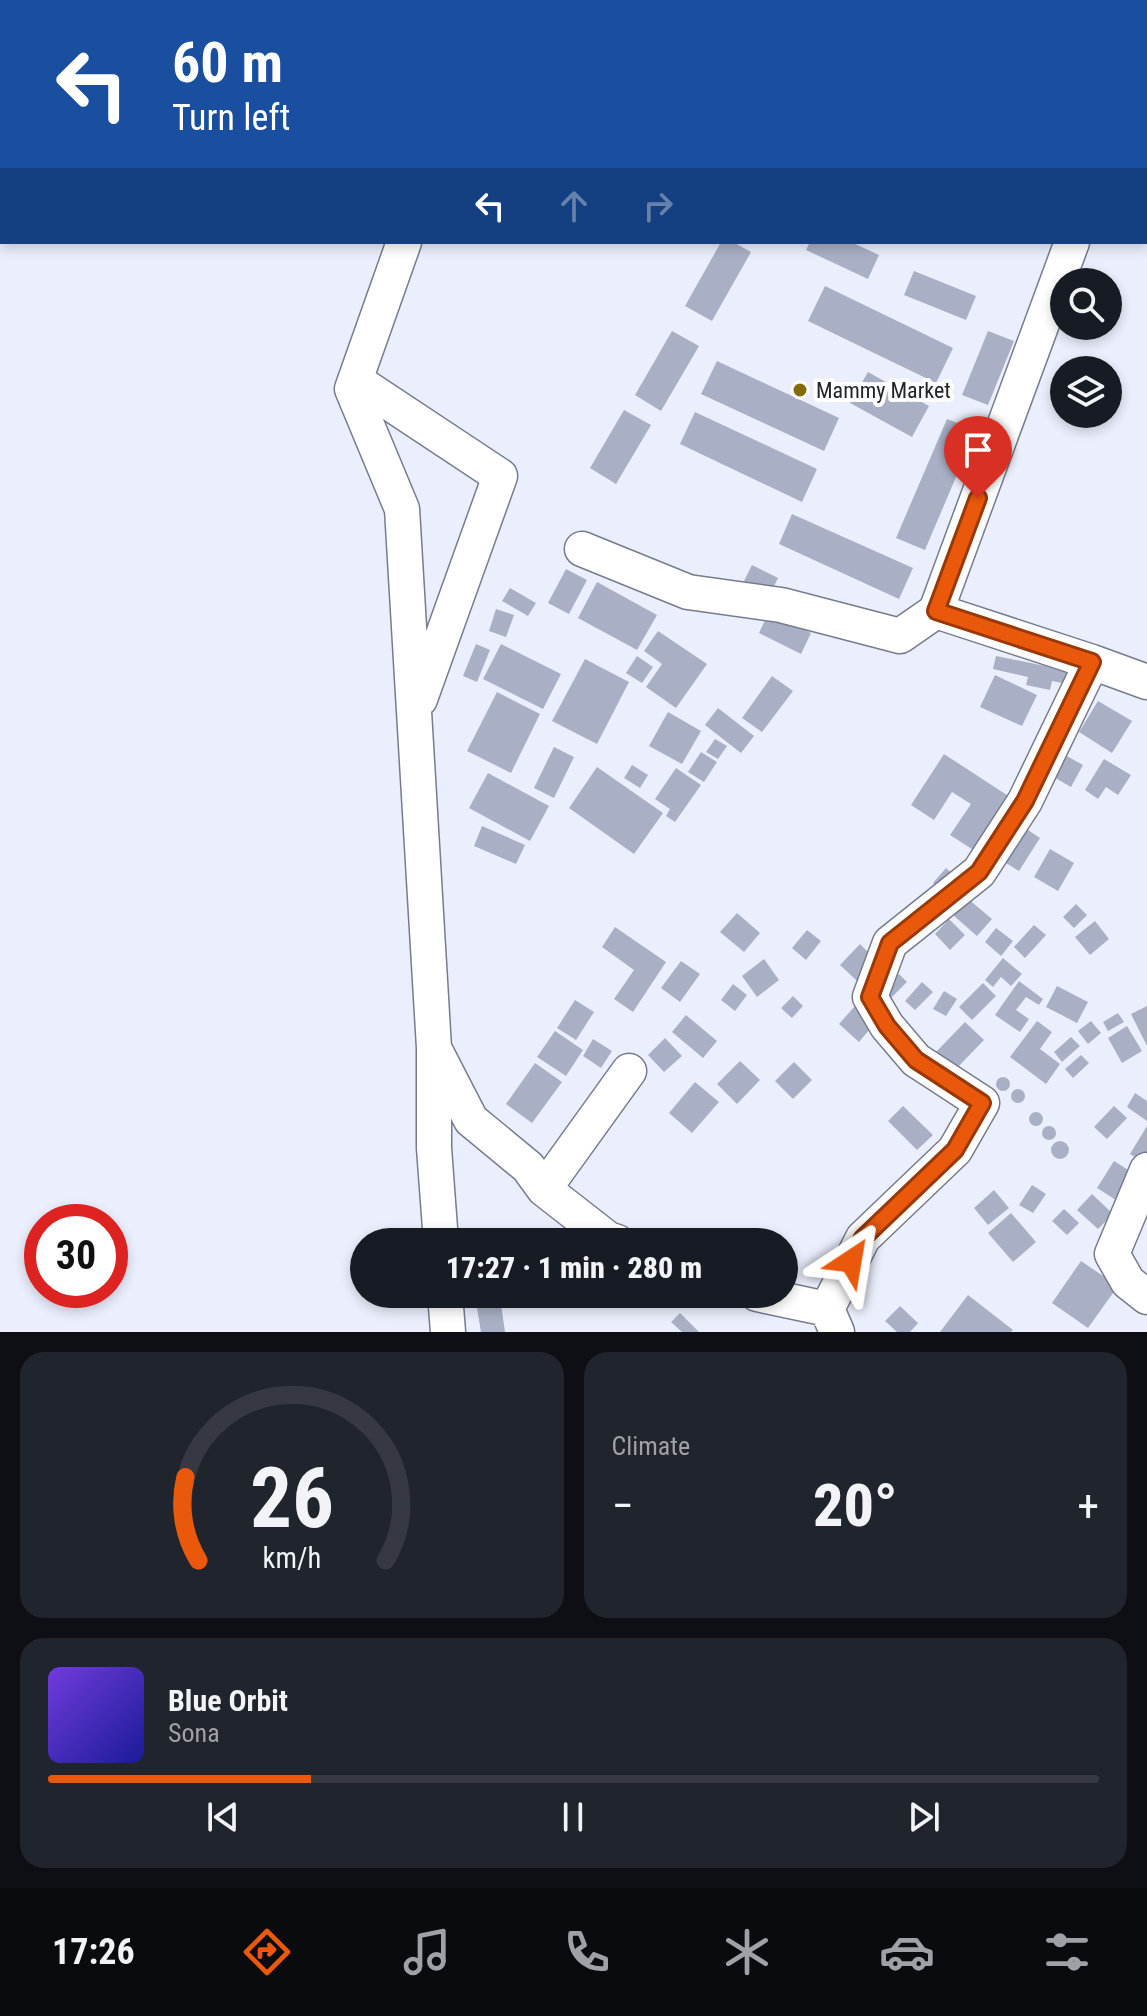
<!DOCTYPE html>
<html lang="en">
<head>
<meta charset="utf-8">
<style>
	:root { --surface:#171b24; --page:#20242c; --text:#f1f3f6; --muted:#9ea1a6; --line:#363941; --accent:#ea580c }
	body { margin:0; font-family:"Roboto Condensed",sans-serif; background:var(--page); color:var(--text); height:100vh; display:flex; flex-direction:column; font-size:30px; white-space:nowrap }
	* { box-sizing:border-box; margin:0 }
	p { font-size:26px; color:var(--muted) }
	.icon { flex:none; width:44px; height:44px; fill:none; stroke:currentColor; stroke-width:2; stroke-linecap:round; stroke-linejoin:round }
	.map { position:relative; height:1332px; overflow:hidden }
	.sheet { display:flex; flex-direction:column; gap:20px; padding:20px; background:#0d0f14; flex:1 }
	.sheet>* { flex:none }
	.banner { position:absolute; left:0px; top:0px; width:1148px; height:244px; box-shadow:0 4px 12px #0003; background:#1a4fa0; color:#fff; overflow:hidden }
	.controls { position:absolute; left:1050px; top:268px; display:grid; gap:16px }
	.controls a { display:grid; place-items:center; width:72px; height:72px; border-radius:50%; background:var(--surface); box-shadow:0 4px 12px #0003; font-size:40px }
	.speed { position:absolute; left:24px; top:1204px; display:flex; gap:16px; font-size:40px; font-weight:700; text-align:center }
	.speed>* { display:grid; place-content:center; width:104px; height:104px; border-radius:50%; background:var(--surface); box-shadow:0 4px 12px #0003; line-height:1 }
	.speed .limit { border:12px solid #d22; background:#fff; color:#111 }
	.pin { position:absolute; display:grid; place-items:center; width:68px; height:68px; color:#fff; margin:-82px -34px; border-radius:50% 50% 50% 0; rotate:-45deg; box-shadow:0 0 8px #0007 }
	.pin .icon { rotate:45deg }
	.me { position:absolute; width:88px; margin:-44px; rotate:33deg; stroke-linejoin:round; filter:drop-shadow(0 0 6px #0008) }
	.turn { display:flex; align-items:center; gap:28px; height:168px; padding:0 40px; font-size:36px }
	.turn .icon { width:104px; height:104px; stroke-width:2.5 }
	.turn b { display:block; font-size:56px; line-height:68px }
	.lanes { display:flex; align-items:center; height:76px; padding:0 40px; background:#0003; justify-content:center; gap:40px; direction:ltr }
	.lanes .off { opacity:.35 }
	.big { font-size:60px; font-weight:800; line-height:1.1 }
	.sheet .card { flex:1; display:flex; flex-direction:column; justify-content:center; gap:12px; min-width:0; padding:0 28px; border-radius:24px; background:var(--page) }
	.sheet .dial { align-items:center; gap:0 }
	.dial svg { height:208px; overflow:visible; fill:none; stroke:var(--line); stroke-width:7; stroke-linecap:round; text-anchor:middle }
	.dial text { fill:var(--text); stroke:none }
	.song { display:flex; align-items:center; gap:24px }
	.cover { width:96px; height:96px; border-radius:12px; background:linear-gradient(135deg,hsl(260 70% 55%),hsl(240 70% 35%)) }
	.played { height:8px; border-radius:4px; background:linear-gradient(90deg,var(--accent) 25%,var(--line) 25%) }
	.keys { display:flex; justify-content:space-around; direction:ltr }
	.heat { display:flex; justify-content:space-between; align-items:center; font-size:44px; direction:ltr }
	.sheet .tiles { flex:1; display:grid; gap:20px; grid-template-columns:1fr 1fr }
	.card:last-child { grid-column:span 2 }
	.trip { position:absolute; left:350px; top:1228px; width:448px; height:80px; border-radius:40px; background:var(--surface); box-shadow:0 4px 12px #0003; font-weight:800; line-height:80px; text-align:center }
	.menu { display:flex; height:128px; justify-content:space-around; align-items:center; background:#090b0e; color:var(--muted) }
	.menu .icon { width:56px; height:56px }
	.menu .selected { color:var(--accent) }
	.menu b { font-size:36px; color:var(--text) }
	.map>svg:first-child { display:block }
	.building { fill:#a9b0c5 }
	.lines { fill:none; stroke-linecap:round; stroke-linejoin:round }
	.minor-casing { stroke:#767c8f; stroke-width:37 }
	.highway-casing { stroke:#767c8f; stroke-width:47 }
	.minor { stroke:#fff; stroke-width:34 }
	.highway { stroke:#fff; stroke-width:44 }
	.route-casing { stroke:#983908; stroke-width:20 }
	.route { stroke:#ea580c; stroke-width:14 }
	.poi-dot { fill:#856b06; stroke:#fff; stroke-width:3 }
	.labels { text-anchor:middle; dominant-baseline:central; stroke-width:8; stroke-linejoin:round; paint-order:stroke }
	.poi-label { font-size:22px; fill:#22242c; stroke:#fff; text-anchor:start }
</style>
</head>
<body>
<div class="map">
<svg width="1147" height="1332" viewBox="0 0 1147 1332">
	<rect width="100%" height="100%" fill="#ebeffd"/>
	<path class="building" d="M721 242H733L751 252 712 321 685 306Z
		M810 242H851L879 255 868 279 806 250Z
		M914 271 976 296 966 320 904 295Z
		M825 286 953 348 936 383 808 321Z
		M672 331 699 346 661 411 635 395Z
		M988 331 1014 341 988 405 962 395Z
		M717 361 839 418 824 451 701 394Z
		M868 372 929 406 912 437 850 403Z
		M624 410 651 425 616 484 590 468Z
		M695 412 817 469 802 502 680 444Z
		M947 419 976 430 925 550 896 538Z
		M792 514 913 568 899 599 779 544Z
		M752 565 778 578 770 594 744 581Z
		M566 569 587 580 569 614 548 603Z
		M597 582 657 615 637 650 578 618Z
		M510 588 536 603 528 616 502 601Z
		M496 609 514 615 506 637 489 631Z
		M769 612 811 633 801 654 759 633Z
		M658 631 707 664 676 708 646 687 662 664 644 651Z
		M476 644 490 650 477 682 463 676Z
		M501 644 561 674 543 709 483 679Z
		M637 656 653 667 642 683 626 673Z
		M996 656 1075 672 1072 685 1052 681 1050 690 1026 685 1028 677 993 669Z
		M585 659 629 682 597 744 552 721Z
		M995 675 1037 695 1022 726 980 707Z
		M772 676 793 691 762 732 742 718Z
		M497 692 540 714 511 773 467 751Z
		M1098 701 1132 721 1112 753 1079 732Z
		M718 708 754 736 741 753 705 725Z
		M668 712 701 731 682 764 649 746Z
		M715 739 727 746 718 759 706 752Z
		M554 747 574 757 554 798 534 788Z
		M701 752 717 762 704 782 688 772Z
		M944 754 1010 797 975 851 950 835 971 804 952 792 934 820 911 805Z
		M1065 755 1083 765 1071 787 1052 776Z
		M1104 759 1131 775 1118 795 1106 787 1098 799 1085 790Z
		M632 765 648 775 640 788 624 778Z
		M597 767 663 813 634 854 569 808Z
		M676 768 701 785 675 822 666 816 670 809 655 799Z
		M488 773 549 806 530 841 469 808Z
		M1019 824 1040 838 1019 871 998 858Z
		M482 826 525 845 516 864 474 846Z
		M1050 849 1074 863 1058 891 1034 877Z
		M946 868 957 878 945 892 933 883Z
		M967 898 992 919 977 936 953 915Z
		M1076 904 1087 915 1074 928 1063 917Z
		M737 913 760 933 744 952 720 932Z
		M949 919 965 935 950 950 935 934Z
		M1095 921 1109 939 1090 955 1075 937Z
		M1034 925 1046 935 1025 958 1014 947Z
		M615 927 666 962 633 1012 614 999 634 970 602 947Z
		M996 928 1013 941 1001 956 985 942Z
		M807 930 821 941 806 960 792 948Z
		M860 944 876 960 857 981 840 965Z
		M1003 958 1022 974 1011 986 1001 977 993 987 985 980Z
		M764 959 779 980 757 997 742 976Z
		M681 961 700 974 680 1002 661 988Z
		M899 974 907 982 885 1004 877 997Z
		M1019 981 1043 999 1039 1005 1026 997 1016 1010 1029 1019 1020 1032 995 1015Z
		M922 982 933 992 915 1010 905 1001Z
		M983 983 996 996 972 1020 959 1007Z
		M733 984 747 995 735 1011 721 1000Z
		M1057 986 1088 1002 1077 1023 1046 1007Z
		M944 991 957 999 946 1016 933 1009Z
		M793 996 803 1006 792 1018 781 1008Z
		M575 1000 594 1012 576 1040 557 1028Z
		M855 1006 875 1023 859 1042 839 1024Z
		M1147 1006V1046L1131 1014Z
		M1118 1013 1124 1022 1108 1031 1103 1022Z
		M686 1015 717 1041 703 1058 672 1032Z
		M1037 1021 1052 1032 1040 1049 1060 1064 1046 1084 1010 1057Z
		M1091 1021 1101 1033 1088 1044 1078 1031Z
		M965 1022 984 1040 955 1070 936 1052Z
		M1127 1026 1142 1051 1122 1063 1108 1038Z
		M555 1031 583 1050 566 1076 537 1057Z
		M1071 1037 1080 1046 1062 1062 1054 1052Z
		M665 1038 682 1056 664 1072 648 1055Z
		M593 1039 612 1051 601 1068 583 1056Z
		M1081 1055 1089 1063 1073 1078 1065 1069Z
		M740 1061 760 1080 737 1104 717 1084Z
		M794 1062 812 1080 793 1099 775 1081Z
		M535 1063 562 1082 532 1123 506 1104Z
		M996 1084a7 7 0 1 1 14 0a7 7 0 1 1-14 0Z
		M695 1082 719 1102 692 1133 669 1113Z
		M1011 1096a7 7 0 1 1 14 0a7 7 0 1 1-14 0Z
		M1135 1093 1147 1101V1121L1127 1107Z
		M903 1106 933 1135 917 1150 888 1121Z
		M1114 1106 1127 1118 1107 1139 1094 1127Z
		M1029 1119a7 7 0 1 1 14 0a7 7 0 1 1-14 0Z
		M1042 1133a7 7 0 1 1 14 0a7 7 0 1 1-14 0Z
		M1147 1126V1152L1142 1161 1130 1154Z
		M1051 1150a9 9 0 1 1 18 0a9 9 0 1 1-18 0Z
		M1114 1161 1136 1175 1119 1202 1097 1188Z
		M1032 1185 1046 1194 1033 1213 1019 1205Z
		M994 1190 1009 1208 988 1225 974 1208Z
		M1092 1194 1113 1214 1098 1229 1077 1210Z
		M1064 1209 1079 1223 1067 1235 1052 1221Z
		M1011 1213 1036 1242 1013 1262 988 1233Z
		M1081 1261 1118 1286 1088 1328 1052 1303Z
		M968 1295 1013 1330 1011 1332H940Z
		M501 1304 505 1332H481L477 1308Z
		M900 1306 918 1323 910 1332H897L885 1321Z
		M680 1313 699 1332H682L671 1322Z"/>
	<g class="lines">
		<defs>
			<path id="minor" d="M1000 0 1002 2
				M87 2 88 0
				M0 141 2 138
				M1146 166 1147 167
				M404 242 352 389 402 509 434 1048V1148L441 1242
				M355 380 500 476 420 699
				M582 549 688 592 781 605 900 636 936 611 1092 662 1147 682
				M936 611 1072 242
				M436 1052 471 1120 528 1167 544 1189 608 1239 617 1242
				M1147 1170 1112 1254 1128 1282 1147 1297
				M544 1189 629 1071
				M445 1294 448 1332
				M757 1294 827 1309
				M837 1332 827 1309 863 1238 955 1150 982 1103 916 1060 887 1026 870 997 890 943 979 872 1025 801 1092 662"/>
			<path id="highway" d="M1142 0 1147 1"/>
		</defs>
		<use href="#minor" class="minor-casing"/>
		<use href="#highway" class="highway-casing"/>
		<use href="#minor" class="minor"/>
		<use href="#highway" class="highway"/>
	</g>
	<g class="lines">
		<defs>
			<path id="route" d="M851 1261 863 1238 955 1150 982 1103 916 1060 887 1026 870 997 890 943 979 872 1025 801 1092 662 936 611 978 498"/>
		</defs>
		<use href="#route" class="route-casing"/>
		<use href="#route" class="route"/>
	</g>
	<circle class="poi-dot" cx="800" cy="390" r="8"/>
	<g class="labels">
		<g class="poi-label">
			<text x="816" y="390">Mammy Market</text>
		</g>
	</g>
</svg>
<div class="controls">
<a><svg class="icon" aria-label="search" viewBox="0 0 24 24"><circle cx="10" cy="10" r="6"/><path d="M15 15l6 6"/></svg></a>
<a><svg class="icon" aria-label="layers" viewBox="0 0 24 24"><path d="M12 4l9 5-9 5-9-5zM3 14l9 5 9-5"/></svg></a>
</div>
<div class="speed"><div class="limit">30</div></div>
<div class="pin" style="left:978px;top:498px;background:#d93025"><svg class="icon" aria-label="arrive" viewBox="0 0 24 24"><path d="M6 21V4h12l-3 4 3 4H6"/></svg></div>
<svg class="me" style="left:851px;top:1261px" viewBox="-20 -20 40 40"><path d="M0-17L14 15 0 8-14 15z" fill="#ea580c" stroke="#fff" stroke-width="4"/></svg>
<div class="trip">17:27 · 1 min · 280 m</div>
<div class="banner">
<div class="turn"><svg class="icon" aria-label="left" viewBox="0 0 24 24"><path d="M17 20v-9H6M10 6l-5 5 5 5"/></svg><div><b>60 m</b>Turn left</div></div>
<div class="lanes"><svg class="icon" aria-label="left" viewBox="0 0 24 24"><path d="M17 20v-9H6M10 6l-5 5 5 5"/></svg><svg class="icon off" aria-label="ahead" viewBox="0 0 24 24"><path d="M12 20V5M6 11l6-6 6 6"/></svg><svg class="icon off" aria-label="right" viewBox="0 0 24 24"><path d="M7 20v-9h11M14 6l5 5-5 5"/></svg></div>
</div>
</div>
<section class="sheet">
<div class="tiles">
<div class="card dial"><svg viewBox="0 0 100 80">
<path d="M14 69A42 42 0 1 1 86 69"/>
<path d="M14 69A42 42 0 0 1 9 37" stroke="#ea580c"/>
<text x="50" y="56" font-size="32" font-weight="700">26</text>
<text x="50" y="72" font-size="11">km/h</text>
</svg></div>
<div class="card"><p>Climate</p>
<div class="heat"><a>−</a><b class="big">20°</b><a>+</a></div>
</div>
<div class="card">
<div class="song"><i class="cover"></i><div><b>Blue Orbit</b><p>Sona</p></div></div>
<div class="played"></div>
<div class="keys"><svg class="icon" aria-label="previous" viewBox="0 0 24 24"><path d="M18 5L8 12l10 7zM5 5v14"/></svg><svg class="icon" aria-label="pause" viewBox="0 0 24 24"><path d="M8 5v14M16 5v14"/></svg><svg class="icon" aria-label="next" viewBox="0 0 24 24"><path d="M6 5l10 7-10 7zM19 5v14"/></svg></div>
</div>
</div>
</section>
<nav class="menu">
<b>17:26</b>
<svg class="icon selected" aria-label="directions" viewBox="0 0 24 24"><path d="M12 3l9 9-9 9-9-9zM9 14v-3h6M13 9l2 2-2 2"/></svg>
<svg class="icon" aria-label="music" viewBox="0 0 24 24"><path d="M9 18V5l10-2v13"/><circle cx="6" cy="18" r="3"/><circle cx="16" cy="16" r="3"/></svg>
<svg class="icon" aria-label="phone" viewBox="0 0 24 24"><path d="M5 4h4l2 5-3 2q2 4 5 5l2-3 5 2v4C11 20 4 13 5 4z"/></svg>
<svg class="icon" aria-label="climate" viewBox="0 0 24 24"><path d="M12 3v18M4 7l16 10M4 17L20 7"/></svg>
<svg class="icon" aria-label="car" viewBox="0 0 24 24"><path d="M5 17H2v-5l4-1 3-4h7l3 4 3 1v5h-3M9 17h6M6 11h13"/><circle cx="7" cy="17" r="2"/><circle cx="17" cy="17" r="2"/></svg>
<svg class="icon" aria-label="filters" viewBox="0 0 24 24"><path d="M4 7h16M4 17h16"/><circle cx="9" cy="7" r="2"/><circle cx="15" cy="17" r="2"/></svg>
</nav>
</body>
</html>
